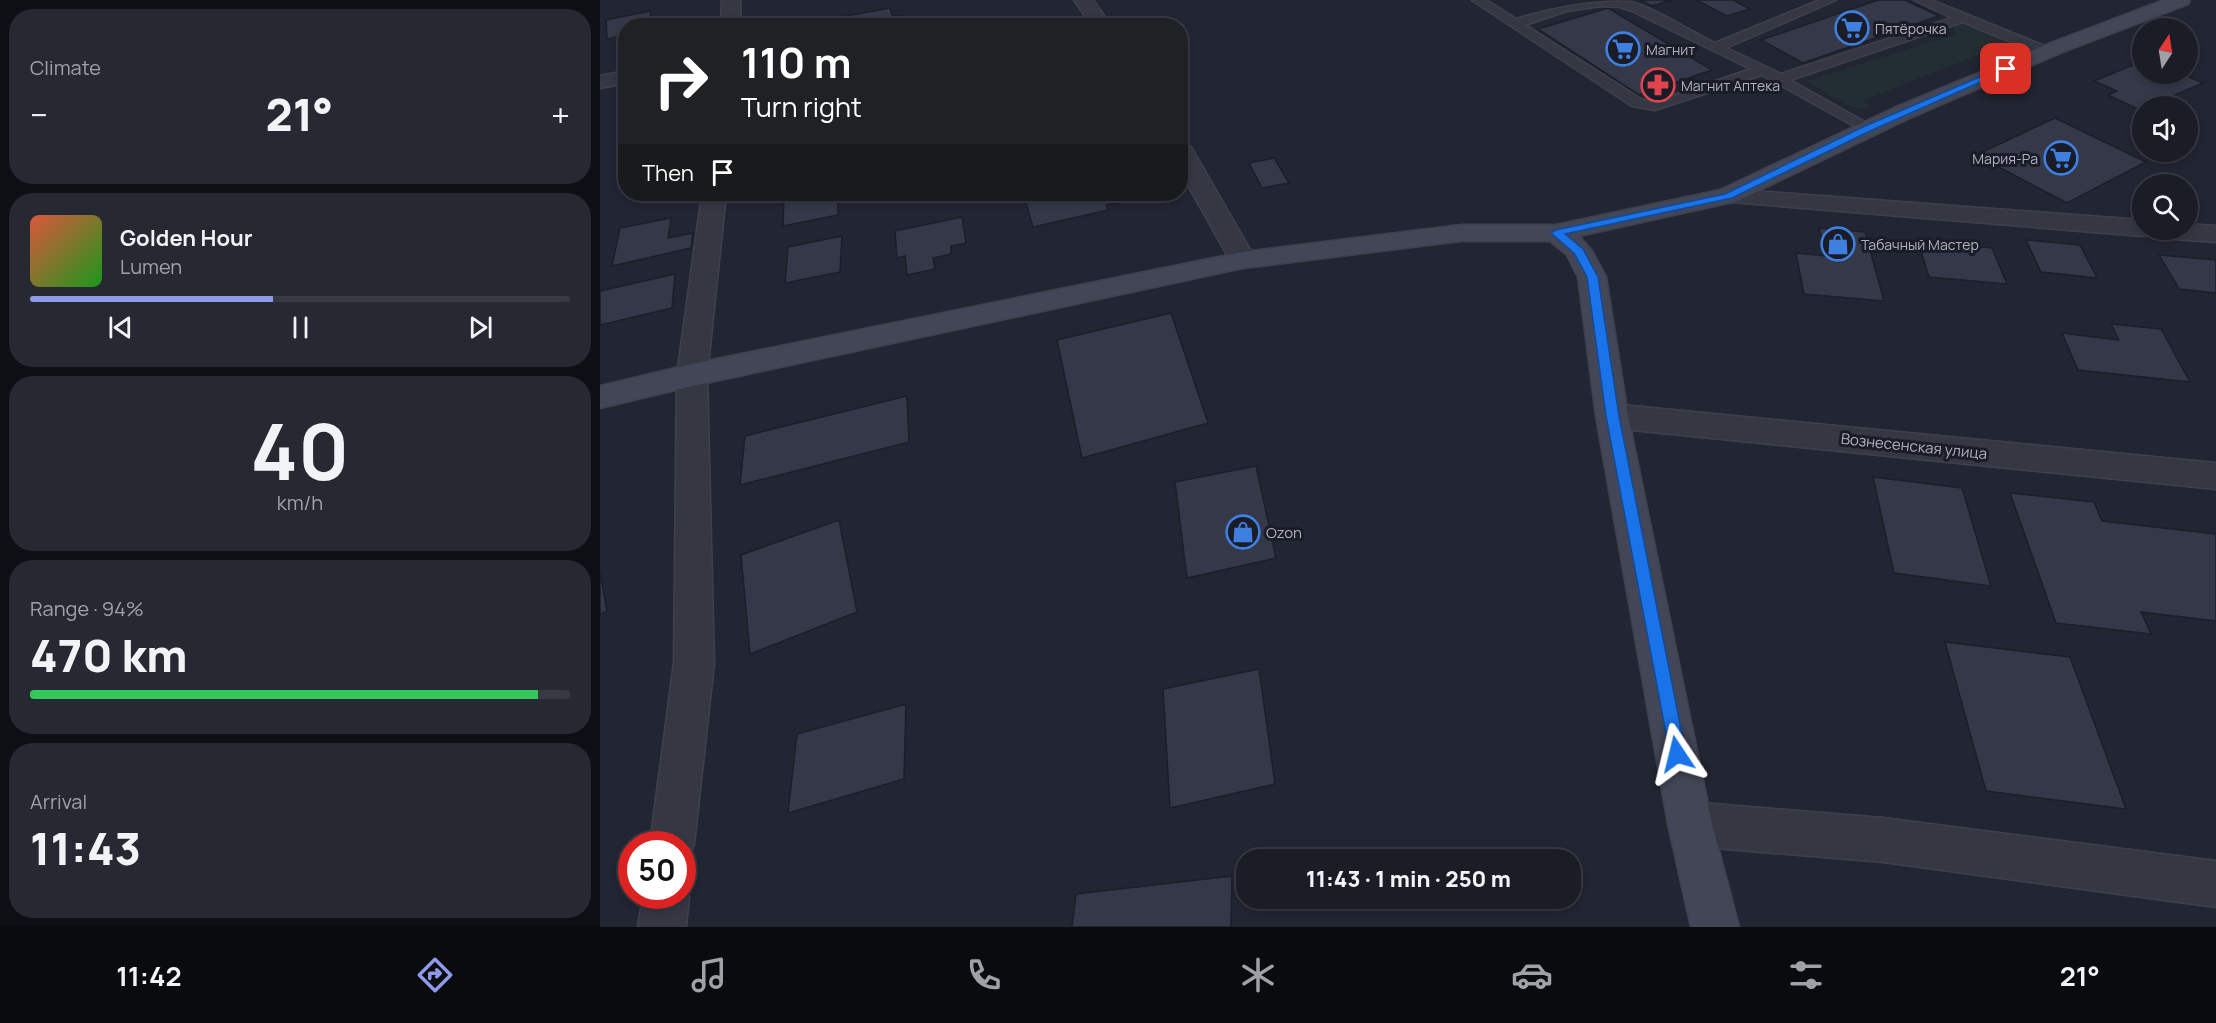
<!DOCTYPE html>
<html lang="en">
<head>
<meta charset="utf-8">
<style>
	:root { --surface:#1a1c26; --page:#272932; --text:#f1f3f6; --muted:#9fa1a7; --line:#383a43; --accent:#8c9ae8 }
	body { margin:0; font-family:Manrope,sans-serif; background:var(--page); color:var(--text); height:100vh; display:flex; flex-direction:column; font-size:22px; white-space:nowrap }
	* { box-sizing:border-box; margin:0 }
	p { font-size:20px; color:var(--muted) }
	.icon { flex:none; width:33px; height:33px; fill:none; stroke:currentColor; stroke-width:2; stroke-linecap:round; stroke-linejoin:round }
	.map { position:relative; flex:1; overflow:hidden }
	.sheet { display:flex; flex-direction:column; gap:9px; padding:9px; background:#0e0f15; width:600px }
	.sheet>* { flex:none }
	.guide { position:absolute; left:18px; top:18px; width:570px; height:183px; border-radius:24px; box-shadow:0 3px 9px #0003,0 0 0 2px var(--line); background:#202124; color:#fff; overflow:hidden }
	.needle { width:39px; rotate:12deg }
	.fabs { position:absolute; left:1532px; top:18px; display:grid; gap:12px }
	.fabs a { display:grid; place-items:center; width:66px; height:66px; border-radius:50%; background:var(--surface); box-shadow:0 3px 9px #0003,0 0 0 2px var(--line); font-size:30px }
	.speed { position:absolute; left:18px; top:831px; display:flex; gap:12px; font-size:30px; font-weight:700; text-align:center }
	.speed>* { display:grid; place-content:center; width:78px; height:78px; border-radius:50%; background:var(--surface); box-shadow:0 3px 9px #0003,0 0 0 2px var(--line); line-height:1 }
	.speed .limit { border:9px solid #d22; background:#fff; color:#111 }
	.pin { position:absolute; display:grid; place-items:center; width:51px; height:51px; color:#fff; margin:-26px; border-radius:12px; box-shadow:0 3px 9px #0006 }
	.me { position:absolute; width:66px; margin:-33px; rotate:350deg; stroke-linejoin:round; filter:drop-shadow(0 0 4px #0008) }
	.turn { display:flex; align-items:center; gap:21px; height:126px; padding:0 24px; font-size:27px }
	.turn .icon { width:78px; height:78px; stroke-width:2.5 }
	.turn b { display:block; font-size:42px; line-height:51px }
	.then { display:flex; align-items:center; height:57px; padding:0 24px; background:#0003; gap:12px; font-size:22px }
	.big { font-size:45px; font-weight:800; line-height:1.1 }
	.sheet .widget { flex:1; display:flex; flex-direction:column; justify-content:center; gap:9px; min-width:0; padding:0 21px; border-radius:24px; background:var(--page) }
	.sheet .dial { align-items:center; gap:0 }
	.dial b { font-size:78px; line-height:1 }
	.song { display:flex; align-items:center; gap:18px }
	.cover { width:72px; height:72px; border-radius:9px; background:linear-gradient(135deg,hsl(10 70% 55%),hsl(120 70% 35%)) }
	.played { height:6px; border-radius:3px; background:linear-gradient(90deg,var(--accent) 45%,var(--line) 45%) }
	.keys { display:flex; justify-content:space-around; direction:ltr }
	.heat { display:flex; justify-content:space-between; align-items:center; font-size:33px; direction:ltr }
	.charge { height:9px; border-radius:4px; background:linear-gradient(90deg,#34c759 94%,var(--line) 0) }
	.trip { position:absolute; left:636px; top:849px; width:345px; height:60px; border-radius:24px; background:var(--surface); box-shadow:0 3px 9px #0003,0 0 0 2px var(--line); font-weight:800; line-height:60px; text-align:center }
	.tab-bar { display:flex; height:96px; justify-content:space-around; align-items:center; background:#0a0b0f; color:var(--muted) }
	.tab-bar .icon { width:42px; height:42px }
	.tab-bar .on { color:var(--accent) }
	.tab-bar b { font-size:27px; color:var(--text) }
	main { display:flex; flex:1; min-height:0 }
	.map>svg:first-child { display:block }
	.green { fill:#232e34 }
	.building { fill:#343849; stroke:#1c1f2a; stroke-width:1.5 }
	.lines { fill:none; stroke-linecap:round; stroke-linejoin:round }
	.lane-casing { stroke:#3e414d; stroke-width:3 }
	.street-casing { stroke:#3e414d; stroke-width:3 }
	.secondary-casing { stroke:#3e414d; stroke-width:3 }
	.lane { fill:#353743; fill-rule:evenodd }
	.street { fill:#353743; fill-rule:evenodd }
	.secondary { fill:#434656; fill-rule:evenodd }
	.route { fill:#1a73e8; stroke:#114b97; stroke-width:1.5 }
	.labels { text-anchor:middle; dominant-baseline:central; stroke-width:6; stroke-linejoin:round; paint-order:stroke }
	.far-poi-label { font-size:14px; fill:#afb1c0; stroke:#1a1d28; text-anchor:start }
	.street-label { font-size:15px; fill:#afb1c0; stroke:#1a1d28 }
	.poi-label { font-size:15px; fill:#afb1c0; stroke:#1a1d28; text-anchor:start }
</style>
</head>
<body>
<main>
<section class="sheet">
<div class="widget"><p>Climate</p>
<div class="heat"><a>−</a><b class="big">21°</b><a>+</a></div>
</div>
<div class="widget">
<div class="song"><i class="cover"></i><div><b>Golden Hour</b><p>Lumen</p></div></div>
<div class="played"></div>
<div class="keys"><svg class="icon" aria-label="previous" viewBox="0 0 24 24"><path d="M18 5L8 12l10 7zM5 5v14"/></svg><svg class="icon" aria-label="pause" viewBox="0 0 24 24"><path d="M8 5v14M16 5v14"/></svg><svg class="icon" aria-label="next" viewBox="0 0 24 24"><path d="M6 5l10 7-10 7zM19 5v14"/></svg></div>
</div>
<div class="widget dial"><b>40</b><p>km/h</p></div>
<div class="widget"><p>Range · 94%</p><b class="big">470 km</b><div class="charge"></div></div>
<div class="widget"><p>Arrival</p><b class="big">11:43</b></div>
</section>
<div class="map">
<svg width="1616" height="927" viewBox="0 0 1616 927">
	<rect width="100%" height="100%" fill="#222532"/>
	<path class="green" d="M1363 23 1371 25 1414 46 1416 50 1410 53 1390 50 1262 101 1269 107C1249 113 1223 90 1207 81L1356 34 1353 28Z"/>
	<path class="building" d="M1040 0H1071L1052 6Z
		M1096 0H1133L1150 9 1127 16Z
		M1278 0H1305L1339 16 1203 63 1161 40Z
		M290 8 292 15 309 17 306 20 320 22 315 26H216L236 22 235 18Z
		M1008 8 1112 70 1039 95 938 29Z
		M50 11 51 26H26V35L7 39 6 20Z
		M1538 63 1542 65V74H1582L1603 83 1549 106H1542L1540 110 1508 95 1517 91 1494 81Z
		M1455 118 1546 162 1467 203 1376 155Z
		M26 132V165L18 167 21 133Z
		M674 158 689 183 662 188 649 163Z
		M184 194H238V215L183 226Z
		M434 194H540L542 197 506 205 508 210 433 227 424 196Z
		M362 217 366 243 351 246V254L333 258 335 269 307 275 305 256 297 258 295 231Z
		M71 218 68 238 93 233 91 248 12 266 20 228Z
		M1219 228 1265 232 1284 301 1204 294 1196 253 1226 256Z
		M242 236 240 272 185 283 188 247Z
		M1426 240 1480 245 1497 278 1441 272Z
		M1318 241 1392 248 1407 284 1329 277Z
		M1559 255 1616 260V293L1579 289Z
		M75 274 72 308 0 325V291Z
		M571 313 608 423 482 458 457 340Z
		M1511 324 1561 329 1590 382 1478 370 1462 333 1519 340Z
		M307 396 309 442 140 485 145 436Z
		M656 466 676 558 587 578 575 482Z
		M1273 477 1362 488 1391 586 1294 573Z
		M1410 493 1494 502 1502 521 1616 534V621L1541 612 1551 634 1456 623Z
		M239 520 257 612 150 654 141 555Z
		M0 572 7 611 0 614Z
		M1345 642 1470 657 1526 809 1386 791Z
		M659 669 675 784 570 808 563 689Z
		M306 704 304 779 188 813 197 734Z
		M632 876 631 927H472L476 894Z"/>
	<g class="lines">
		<defs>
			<path id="lane" d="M872 0H886L916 19C951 8 994 0 1031 2 1057 9 1089 31 1115 43L1220 0H1236L1126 48 1181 74 1352 18 1314 0H1331L1452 49 1454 52 1447 56 1442 55 1363 22 1190 80 1272 126 1274 129 1267 133 1162 75 1055 110 1032 106ZM1001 6 1020 7 1032 11 1151 69 1054 102 1041 99 925 25 967 11Z"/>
			<path id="street" d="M122 0H140L141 26H121Z
				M474 0H493L511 26H492Z
				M26 71V83L0 88V76Z
				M580 142 588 144 592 149 656 260 652 266 643 268 634 266 630 260 580 171Z
				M1128 189 1542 220V230H1587V224L1616 226V242L1560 238 1550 234 1542 236 1119 201 1116 196 1119 191Z
				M102 194H126L107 375 114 663 94 844 88 860 82 862V844H50L74 663 77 375Z
				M1012 404 1616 463V489L1012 428 1001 424 996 416 1001 408Z
				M1090 802 1283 818 1616 861V907L1283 862 1090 846 1074 840 1068 824 1074 808Z
				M82 880 89 896 86 927H38L43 896H82Z"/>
			<path id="secondary" d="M1564 0H1590L1588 4 1465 51 1312 117 1137 201 979 236 992 251 1006 277 1028 416 1112 824 1139 927H1091L1068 824 996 416 978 277 967 255 950 241H861L643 268 92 386 0 408V386L92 364 643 252 861 225H956L1120 190 1296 107 1451 43Z"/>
		</defs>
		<use href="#lane" class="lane-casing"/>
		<use href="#street" class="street-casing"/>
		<use href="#secondary" class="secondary-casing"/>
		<use href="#lane" class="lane"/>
		<use href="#street" class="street"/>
		<use href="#secondary" class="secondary"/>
	</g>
	<path class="route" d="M1403 67 1410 69 1270 131 1132 198 965 234 983 249 998 277 1019 416 1086 754 1083 760 1077 763 1071 760 1006 416 987 277 974 253 951 233 956 230 1125 194 1263 127Z"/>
	<defs>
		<symbol id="supermarket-ring" viewBox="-11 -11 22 22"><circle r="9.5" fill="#1a1d28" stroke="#3f7fe0" stroke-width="1.5"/><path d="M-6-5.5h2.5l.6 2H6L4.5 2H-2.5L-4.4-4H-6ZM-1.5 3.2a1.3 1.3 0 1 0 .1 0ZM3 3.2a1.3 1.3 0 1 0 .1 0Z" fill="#3f7fe0"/></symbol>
		<symbol id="pharmacy-ring" viewBox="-11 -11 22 22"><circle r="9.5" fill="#1a1d28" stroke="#e0444e" stroke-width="1.5"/><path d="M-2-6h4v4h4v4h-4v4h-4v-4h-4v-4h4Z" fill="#e0444e"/></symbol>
		<symbol id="shop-ring" viewBox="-11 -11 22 22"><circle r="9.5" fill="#1a1d28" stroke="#3f7fe0" stroke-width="1.5"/><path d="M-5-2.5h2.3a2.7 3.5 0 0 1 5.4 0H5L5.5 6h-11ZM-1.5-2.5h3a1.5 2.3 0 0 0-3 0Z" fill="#3f7fe0"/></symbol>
	</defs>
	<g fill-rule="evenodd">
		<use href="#supermarket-ring" x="1233" y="9" width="38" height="38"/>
		<use href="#supermarket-ring" x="1004" y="30" width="38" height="38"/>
		<use href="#pharmacy-ring" x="1039" y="66" width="38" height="38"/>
		<use href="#supermarket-ring" x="1442" y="139" width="38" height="38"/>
		<use href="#shop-ring" x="1219" y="225" width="38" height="38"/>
		<use href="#shop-ring" x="624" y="513" width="38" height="38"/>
	</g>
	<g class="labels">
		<g class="far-poi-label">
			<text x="1275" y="28">Пятёрочка</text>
			<text x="1046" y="49">Магнит</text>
			<text x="1081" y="85">Магнит Аптека</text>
			<text x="1438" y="158" text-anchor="end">Мария-Ра</text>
			<text x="1261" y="244">Табачный Мастер</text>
		</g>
		<g class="street-label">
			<text transform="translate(1314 446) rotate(6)">Вознесенская улица</text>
		</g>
		<g class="poi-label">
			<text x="666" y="532">Ozon</text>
		</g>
	</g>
</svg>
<div class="fabs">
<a><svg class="needle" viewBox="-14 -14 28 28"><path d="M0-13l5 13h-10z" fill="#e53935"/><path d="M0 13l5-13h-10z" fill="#9fa1a7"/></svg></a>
<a><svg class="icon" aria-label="sound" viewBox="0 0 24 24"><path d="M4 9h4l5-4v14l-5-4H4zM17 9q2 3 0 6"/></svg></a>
<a><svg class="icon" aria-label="search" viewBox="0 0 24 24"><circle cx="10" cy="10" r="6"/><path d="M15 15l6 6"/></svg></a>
</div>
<div class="speed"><div class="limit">50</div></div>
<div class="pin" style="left:1406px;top:69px;background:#d93025"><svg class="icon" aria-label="arrive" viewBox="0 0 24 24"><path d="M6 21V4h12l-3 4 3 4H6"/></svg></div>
<svg class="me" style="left:1077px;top:754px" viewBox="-20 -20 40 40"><path d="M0-17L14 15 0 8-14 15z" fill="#1a73e8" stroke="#fff" stroke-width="4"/></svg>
<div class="trip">11:43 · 1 min · 250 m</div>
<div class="guide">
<div class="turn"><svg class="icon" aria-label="right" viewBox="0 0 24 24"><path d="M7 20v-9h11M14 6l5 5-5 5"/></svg><div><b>110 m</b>Turn right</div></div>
<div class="then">Then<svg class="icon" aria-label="arrive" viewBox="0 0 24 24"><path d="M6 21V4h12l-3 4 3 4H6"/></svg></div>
</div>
</div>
</main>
<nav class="tab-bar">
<b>11:42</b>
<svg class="icon on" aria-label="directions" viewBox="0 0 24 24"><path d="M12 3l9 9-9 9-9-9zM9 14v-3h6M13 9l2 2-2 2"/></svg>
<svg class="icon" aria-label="music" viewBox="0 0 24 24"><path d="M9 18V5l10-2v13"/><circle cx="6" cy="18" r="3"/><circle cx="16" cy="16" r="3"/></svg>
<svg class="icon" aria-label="phone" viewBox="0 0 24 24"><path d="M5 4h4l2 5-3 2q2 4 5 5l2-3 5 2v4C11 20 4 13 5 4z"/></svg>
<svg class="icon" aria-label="climate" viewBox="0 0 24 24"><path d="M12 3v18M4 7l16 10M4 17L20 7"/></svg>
<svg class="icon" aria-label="car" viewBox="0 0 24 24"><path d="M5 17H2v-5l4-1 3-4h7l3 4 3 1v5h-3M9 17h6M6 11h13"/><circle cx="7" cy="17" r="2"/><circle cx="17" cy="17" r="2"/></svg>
<svg class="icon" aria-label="filters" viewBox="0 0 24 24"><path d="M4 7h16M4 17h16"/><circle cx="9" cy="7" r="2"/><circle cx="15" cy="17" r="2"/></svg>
<b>21°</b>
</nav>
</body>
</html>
